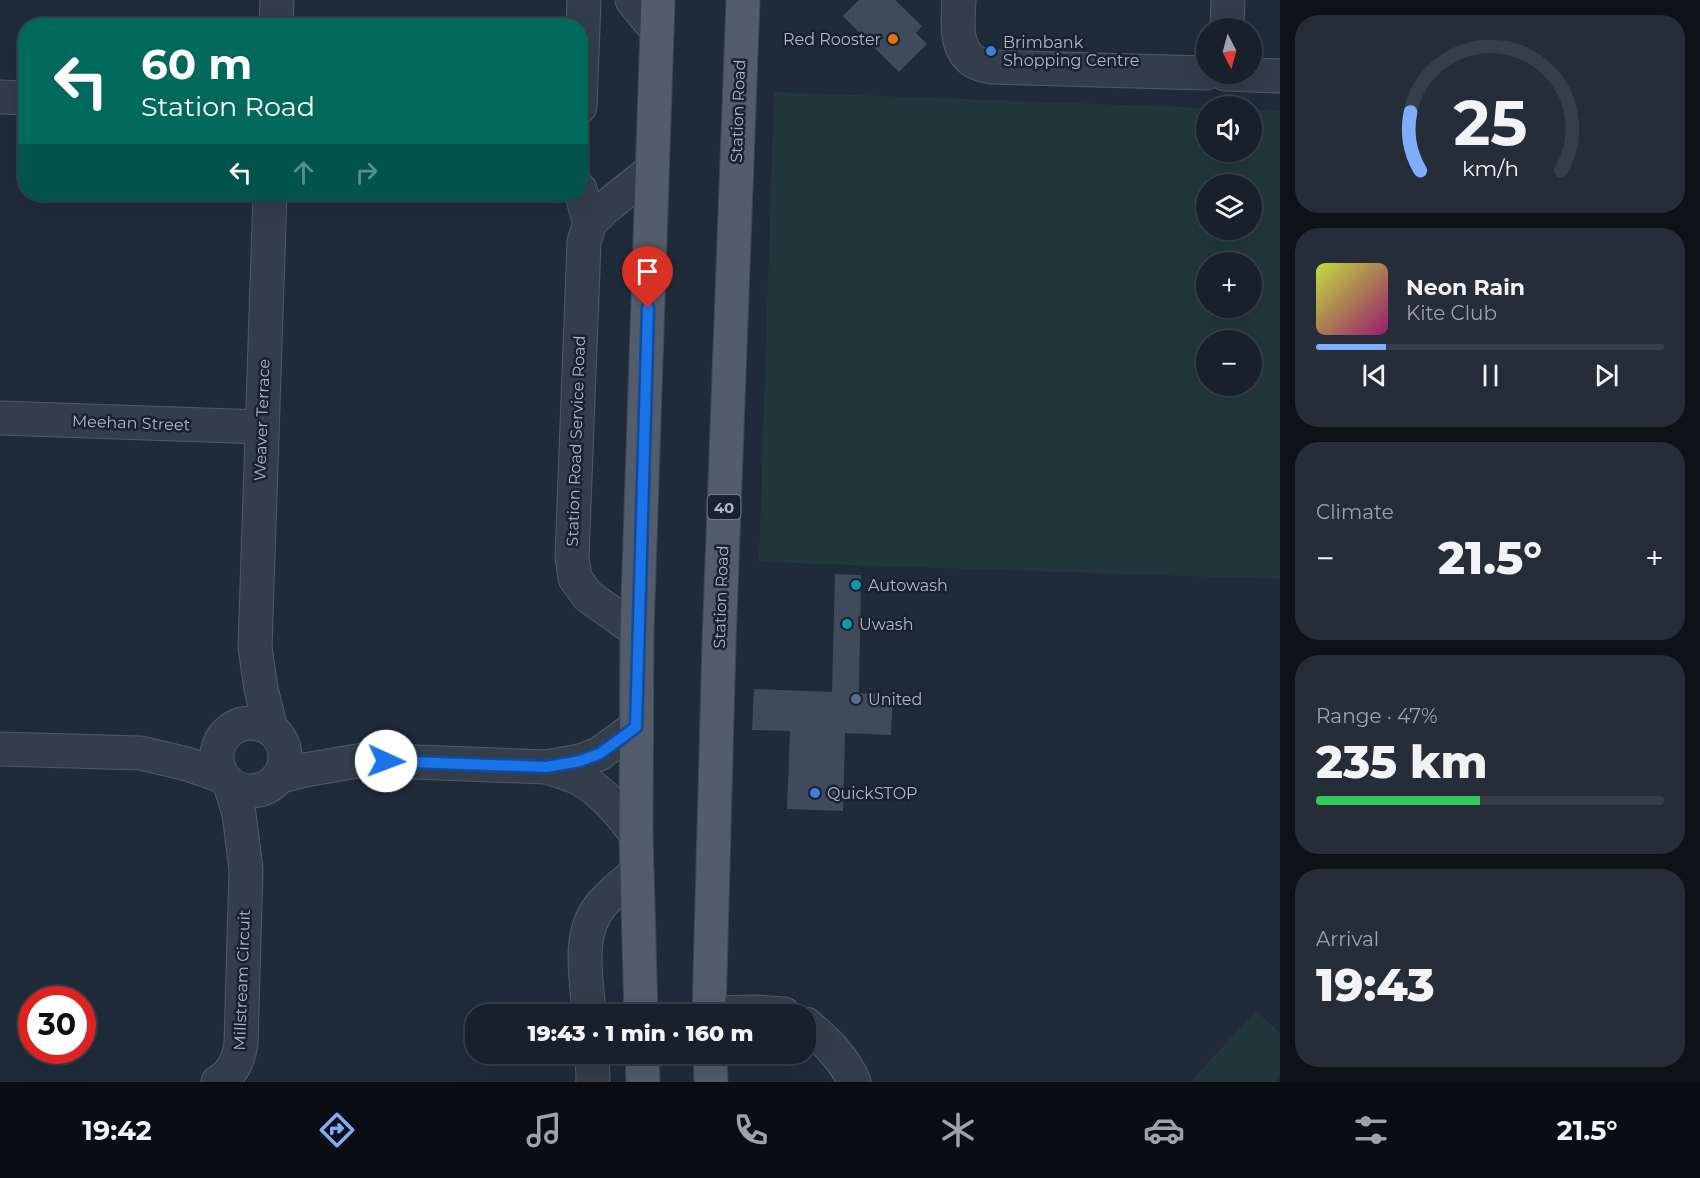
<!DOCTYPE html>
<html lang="en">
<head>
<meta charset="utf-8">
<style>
	:root { --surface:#18202c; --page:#252d38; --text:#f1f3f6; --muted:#9fa3a9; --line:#363e48; --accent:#7facfb }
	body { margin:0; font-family:Montserrat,sans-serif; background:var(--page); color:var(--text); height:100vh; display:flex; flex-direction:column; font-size:22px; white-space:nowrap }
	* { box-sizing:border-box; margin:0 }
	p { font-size:20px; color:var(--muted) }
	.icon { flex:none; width:33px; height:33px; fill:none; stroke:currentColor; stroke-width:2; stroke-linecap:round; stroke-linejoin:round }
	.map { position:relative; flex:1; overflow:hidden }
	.drawer { display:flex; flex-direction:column; gap:15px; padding:15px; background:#0d1218; width:420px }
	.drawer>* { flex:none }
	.top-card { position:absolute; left:18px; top:18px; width:570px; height:183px; border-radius:24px; box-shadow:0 6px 24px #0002,0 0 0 2px var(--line); background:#00695c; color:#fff; overflow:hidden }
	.needle { width:39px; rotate:174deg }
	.fabs { position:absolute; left:1196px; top:18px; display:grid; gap:12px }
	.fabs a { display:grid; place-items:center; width:66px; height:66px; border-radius:50%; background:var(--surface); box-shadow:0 6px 24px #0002,0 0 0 2px var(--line); font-size:30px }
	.speed { position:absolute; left:18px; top:986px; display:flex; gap:12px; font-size:30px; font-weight:700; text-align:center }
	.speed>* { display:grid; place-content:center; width:78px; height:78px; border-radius:50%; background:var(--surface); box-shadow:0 6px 24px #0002,0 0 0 2px var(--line); line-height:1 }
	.speed .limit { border:9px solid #d22; background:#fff; color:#111 }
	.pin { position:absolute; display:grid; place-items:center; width:51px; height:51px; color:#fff; margin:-62px -26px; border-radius:50% 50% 50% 0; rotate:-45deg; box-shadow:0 0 6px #0007 }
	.pin .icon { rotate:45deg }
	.me { position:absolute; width:66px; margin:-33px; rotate:92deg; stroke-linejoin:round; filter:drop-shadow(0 0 4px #0008) }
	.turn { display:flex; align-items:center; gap:21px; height:126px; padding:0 24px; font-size:27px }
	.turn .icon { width:78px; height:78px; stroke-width:2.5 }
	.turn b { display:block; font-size:42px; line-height:51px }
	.lanes { display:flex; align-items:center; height:57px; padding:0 24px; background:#0003; justify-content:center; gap:30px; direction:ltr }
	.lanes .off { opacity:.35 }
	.big { font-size:45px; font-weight:800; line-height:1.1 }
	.drawer .card { flex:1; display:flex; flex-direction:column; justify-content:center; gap:9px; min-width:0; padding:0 21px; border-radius:24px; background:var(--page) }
	.drawer .dial { align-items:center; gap:0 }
	.dial svg { height:156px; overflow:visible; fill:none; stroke:var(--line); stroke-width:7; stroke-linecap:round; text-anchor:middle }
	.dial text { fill:var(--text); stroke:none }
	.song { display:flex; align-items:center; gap:18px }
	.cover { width:72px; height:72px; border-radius:9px; background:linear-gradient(135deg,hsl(70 70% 55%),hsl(320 70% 35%)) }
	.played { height:6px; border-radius:3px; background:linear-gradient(90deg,var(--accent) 20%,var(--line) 20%) }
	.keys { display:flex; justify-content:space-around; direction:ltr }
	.heat { display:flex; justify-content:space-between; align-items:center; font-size:33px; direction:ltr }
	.charge { height:9px; border-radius:4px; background:linear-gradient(90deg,#34c759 47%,var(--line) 0) }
	.trip { position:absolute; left:465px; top:1004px; width:351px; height:60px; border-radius:24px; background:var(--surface); box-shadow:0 6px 24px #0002,0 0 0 2px var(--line); font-weight:800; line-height:60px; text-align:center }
	.tab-bar { display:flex; height:96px; justify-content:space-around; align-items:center; background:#0a0d12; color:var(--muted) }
	.tab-bar .icon { width:42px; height:42px }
	.tab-bar .selected { color:var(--accent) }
	.tab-bar b { font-size:27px; color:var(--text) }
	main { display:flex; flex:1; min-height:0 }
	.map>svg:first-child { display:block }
	.green { fill:#22373b; fill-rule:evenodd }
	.building { fill:#3f4a5c }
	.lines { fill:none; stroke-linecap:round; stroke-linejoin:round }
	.minor-casing { stroke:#525a68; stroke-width:35 }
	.major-casing { stroke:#3d4653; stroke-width:35 }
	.minor { stroke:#343d4a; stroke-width:33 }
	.major { stroke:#525c6a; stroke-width:33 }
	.route-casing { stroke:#114b97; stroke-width:15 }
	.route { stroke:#1a73e8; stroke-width:10 }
	.food-dot { fill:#e8710a; stroke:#1a222f; stroke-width:2 }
	.shop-dot { fill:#3f7fe0; stroke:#1a222f; stroke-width:2 }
	.culture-dot { fill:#0f9aa8; stroke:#1a222f; stroke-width:2 }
	.service-dot { fill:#5c6f8a; stroke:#1a222f; stroke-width:2 }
	.labels { text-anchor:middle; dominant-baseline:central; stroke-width:5; stroke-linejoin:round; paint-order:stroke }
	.shield { fill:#1a222f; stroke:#828a99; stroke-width:1.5 }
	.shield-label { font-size:15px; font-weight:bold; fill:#afb7c6 }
	.poi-label { font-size:16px; fill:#afb7c6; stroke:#1a222f; text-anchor:start }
	.street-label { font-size:16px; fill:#afb7c6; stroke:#1a222f }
</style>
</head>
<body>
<main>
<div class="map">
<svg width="1280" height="1082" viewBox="0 0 1280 1082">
	<rect width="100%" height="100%" fill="#202b3a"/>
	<path class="green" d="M774 92 1206 108V152H1251V109L1280 110V579L759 562ZM1206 184H1251V230H1206ZM1206 262H1251V308H1206ZM1206 340H1251V386H1206Z
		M1256 1011 1280 1033V1076L1275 1082H1190Z"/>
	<path class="building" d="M859 0H895L922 26 916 33 927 44 899 72 843 16Z
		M835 574 861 575 859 693 893 694 891 735 845 733 843 811 787 809 790 731 752 730 754 689 832 692Z"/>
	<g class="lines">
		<defs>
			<path id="minor" d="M632 0 657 31
				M959 0C958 20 954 47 973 61 978 64 986 66 992 67L1206 73
				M276 26 277 0
				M1227 28 1228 0
				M1225 74 1280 76
				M0 97 26 98
				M580 107 584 0
				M580 189 590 223
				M270 194 255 647 261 689 271 729
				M0 418 262 427
				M637 631 588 596 575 578 572 557 584 242 590 223 606 207 652 170
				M217 757a34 34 0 1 1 68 0a34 34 0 1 1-68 0Z
				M0 749 141 753 187 764 222 776
				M546 767C558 771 572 774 582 780 605 794 621 813 636 835
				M278 777 305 770 363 760 546 767 580 761 599 754 636 727
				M709 1013 755 1012 784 1014
				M589 1014C587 979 576 933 602 904 612 892 625 882 637 872
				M806 1024C825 1040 845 1059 854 1082
				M592 1053 593 1082
				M218 1082C233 1073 238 1061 241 1044L246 869 239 814 230 784"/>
			<path id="major" d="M641 1014 636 835 637 631 658 0
				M709 1014 719 643 743 0
				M642 1053 643 1082
				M710 1053 711 1082"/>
		</defs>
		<use href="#minor" class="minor-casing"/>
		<use href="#major" class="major-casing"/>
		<use href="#minor" class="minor"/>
		<use href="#major" class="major"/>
	</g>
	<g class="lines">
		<defs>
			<path id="route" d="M386 761 546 767 580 761 599 754 616 742 636 727 648 308"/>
		</defs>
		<use href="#route" class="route-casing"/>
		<use href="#route" class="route"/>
	</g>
	<circle class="food-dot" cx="893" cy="39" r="6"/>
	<g class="shop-dot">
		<circle cx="991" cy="51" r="6"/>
		<circle cx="815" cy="793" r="6"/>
	</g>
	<g class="culture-dot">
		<circle cx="856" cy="585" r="6"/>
		<circle cx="847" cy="624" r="6"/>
	</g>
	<circle class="service-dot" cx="856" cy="699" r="6"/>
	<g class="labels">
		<rect class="shield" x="707.5" y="495" width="33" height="24" rx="4.5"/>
		<g class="shield-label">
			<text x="724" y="507">40</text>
		</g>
		<g class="poi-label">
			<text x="881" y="39" text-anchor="end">Red Rooster</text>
			<text x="1003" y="42">Brimbank<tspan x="1003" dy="18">Shopping Centre</tspan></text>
			<text x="868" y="585">Autowash</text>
			<text x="859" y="624">Uwash</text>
			<text x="868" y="699">United</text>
			<text x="827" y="793">QuickSTOP</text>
		</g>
		<g class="street-label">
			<text transform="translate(738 111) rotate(-88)">Station Road</text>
			<text transform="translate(262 420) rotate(-88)">Weaver Terrace</text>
			<text transform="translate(131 423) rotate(2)">Meehan Street</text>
			<text transform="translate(576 441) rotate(-88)">Station Road Service Road</text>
			<text transform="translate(721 597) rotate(-88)">Station Road</text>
			<text transform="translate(242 980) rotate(-88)">Millstream Circuit</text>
		</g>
	</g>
</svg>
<div class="fabs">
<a><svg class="needle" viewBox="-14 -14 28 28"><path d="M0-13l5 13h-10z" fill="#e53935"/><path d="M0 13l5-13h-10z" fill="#9fa3a9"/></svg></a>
<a><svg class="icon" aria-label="sound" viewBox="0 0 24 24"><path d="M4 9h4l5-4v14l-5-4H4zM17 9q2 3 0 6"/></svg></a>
<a><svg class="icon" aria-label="layers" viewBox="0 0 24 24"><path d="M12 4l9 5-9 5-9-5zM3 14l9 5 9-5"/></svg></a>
<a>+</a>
<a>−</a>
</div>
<div class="speed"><div class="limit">30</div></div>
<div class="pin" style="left:648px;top:308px;background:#d93025"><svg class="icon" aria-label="arrive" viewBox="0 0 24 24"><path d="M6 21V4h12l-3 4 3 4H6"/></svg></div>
<svg class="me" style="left:386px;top:761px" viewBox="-20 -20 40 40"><circle r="19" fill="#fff"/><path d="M0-13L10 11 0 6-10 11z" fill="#1a73e8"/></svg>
<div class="trip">19:43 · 1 min · 160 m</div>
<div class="top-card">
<div class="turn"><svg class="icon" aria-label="left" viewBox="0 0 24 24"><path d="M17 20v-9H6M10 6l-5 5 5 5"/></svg><div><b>60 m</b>Station Road</div></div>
<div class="lanes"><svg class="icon" aria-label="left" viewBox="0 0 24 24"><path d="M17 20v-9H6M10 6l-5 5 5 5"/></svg><svg class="icon off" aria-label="ahead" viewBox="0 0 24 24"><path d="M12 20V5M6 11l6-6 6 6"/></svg><svg class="icon off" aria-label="right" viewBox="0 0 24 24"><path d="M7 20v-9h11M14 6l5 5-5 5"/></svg></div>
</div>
</div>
<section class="drawer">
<div class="card dial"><svg viewBox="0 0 100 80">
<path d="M14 69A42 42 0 1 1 86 69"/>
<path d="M14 69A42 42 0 0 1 9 39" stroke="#7facfb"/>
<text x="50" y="56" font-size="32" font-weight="700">25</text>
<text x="50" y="72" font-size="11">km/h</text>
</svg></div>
<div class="card">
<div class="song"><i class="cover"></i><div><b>Neon Rain</b><p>Kite Club</p></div></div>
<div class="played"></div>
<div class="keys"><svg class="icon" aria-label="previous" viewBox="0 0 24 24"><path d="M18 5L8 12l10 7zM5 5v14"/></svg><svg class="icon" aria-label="pause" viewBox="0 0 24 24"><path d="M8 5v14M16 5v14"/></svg><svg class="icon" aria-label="next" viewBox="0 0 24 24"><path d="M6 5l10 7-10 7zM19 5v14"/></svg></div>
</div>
<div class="card"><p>Climate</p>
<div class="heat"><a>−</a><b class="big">21.5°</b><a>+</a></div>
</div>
<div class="card"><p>Range · 47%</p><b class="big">235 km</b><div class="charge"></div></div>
<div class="card"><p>Arrival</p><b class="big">19:43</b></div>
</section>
</main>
<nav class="tab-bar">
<b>19:42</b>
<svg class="icon selected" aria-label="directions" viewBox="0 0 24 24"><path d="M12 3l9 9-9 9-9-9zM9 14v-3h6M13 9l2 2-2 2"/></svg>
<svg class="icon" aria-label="music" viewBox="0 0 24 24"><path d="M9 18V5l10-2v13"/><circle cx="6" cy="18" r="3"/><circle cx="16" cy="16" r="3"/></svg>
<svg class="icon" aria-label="phone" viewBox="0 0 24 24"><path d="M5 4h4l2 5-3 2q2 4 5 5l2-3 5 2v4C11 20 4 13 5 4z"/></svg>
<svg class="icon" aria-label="climate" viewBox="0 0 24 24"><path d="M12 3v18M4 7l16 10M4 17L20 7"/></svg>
<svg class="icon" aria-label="car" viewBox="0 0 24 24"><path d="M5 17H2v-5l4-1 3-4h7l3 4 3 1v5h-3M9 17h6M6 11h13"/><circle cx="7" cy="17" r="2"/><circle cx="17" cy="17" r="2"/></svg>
<svg class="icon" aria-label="filters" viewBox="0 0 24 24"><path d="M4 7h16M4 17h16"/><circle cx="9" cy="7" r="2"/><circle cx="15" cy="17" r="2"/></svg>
<b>21.5°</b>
</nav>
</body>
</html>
